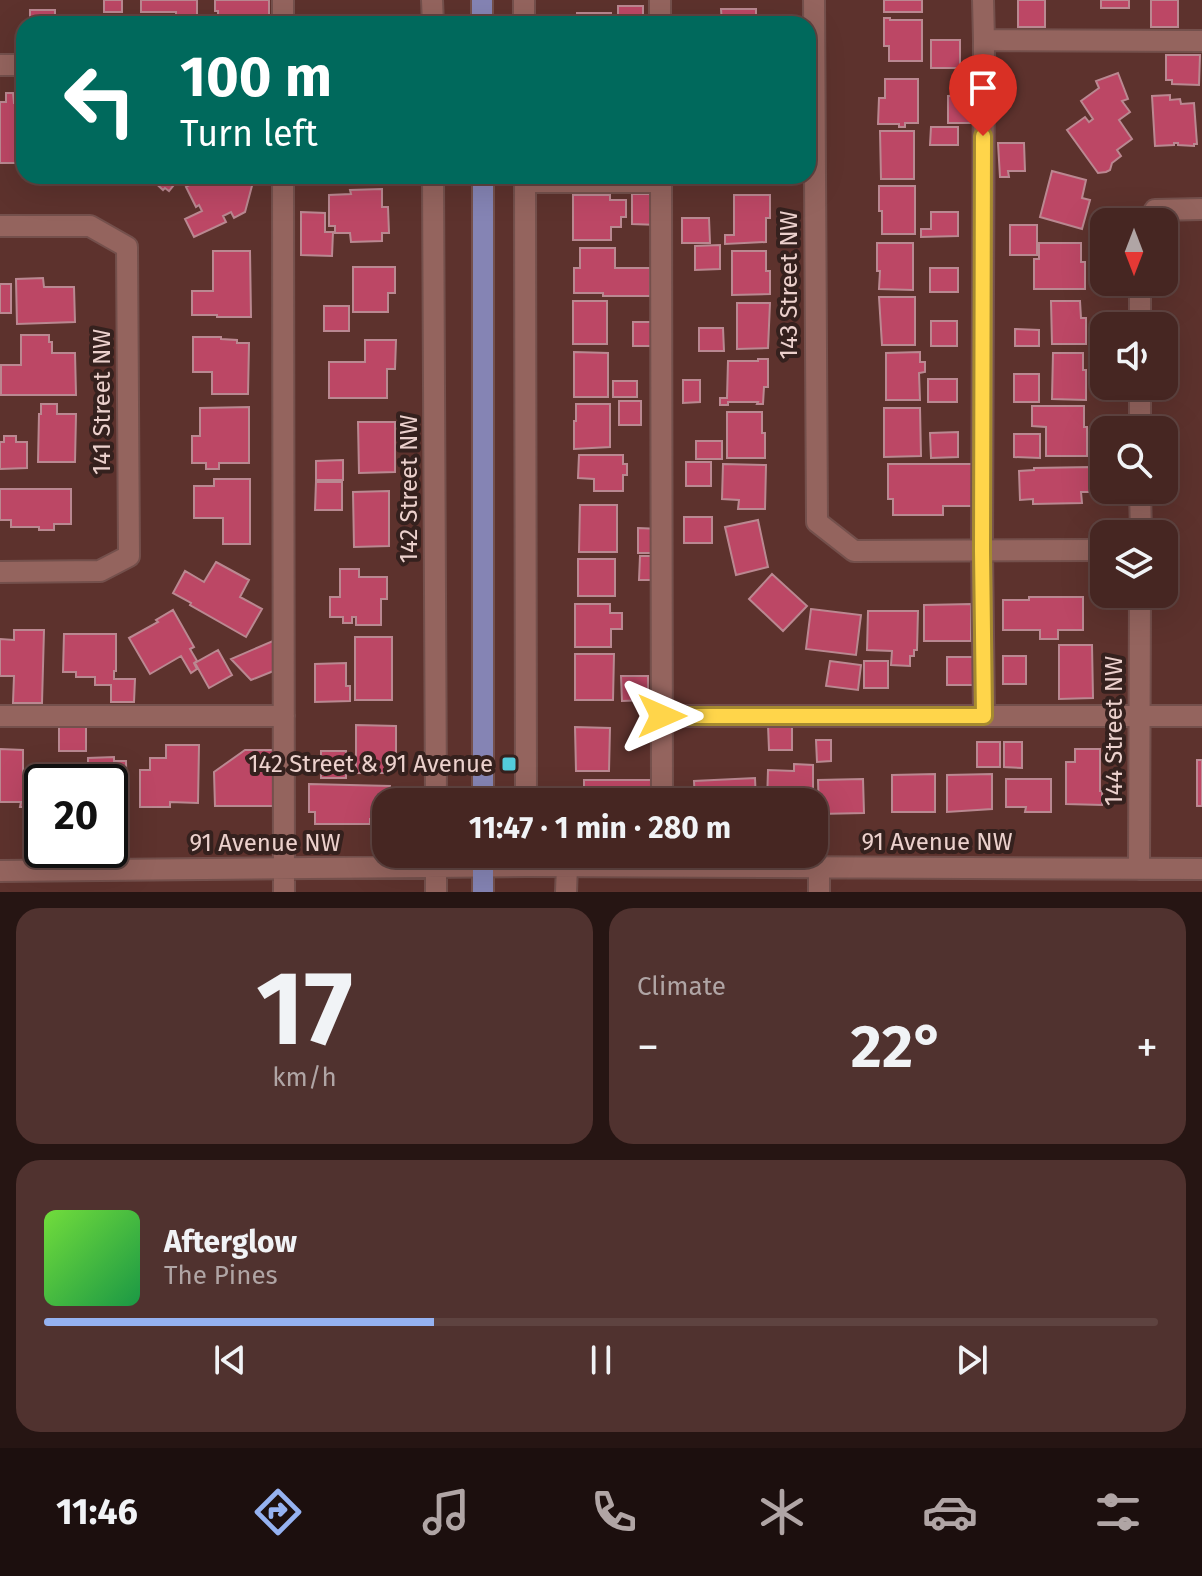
<!DOCTYPE html>
<html lang="en">
<head>
<meta charset="utf-8">
<style>
	:root { --surface:#462622; --page:#50322f; --text:#f1f3f6; --muted:#b0a5a5; --line:#5e4340; --accent:#95b2f1 }
	body { margin:0; font-family:"Fira Sans",sans-serif; background:var(--page); color:var(--text); height:100vh; display:flex; flex-direction:column; font-size:30px; white-space:nowrap }
	* { box-sizing:border-box; margin:0 }
	p { font-size:26px; color:var(--muted) }
	.icon { flex:none; width:44px; height:44px; fill:none; stroke:currentColor; stroke-width:2; stroke-linecap:round; stroke-linejoin:round }
	.map { position:relative; height:892px; overflow:hidden }
	.panel { display:flex; flex-direction:column; gap:16px; padding:16px; background:#261513; flex:1 }
	.panel>* { flex:none }
	.top-card { position:absolute; left:16px; top:16px; width:800px; height:168px; border-radius:24px; box-shadow:0 8px 32px #0002,0 0 0 2px var(--line); background:#00695c; color:#fff; overflow:hidden }
	.needle { width:52px; rotate:180deg }
	.tools { position:absolute; left:1090px; top:208px; display:grid; gap:16px }
	.tools a { display:grid; place-items:center; width:88px; height:88px; border-radius:16px; background:var(--surface); box-shadow:0 8px 32px #0002,0 0 0 2px var(--line); font-size:40px }
	.speed { position:absolute; left:24px; top:764px; display:flex; gap:16px; font-size:40px; font-weight:700; text-align:center }
	.speed>* { display:grid; place-content:center; width:104px; height:104px; border-radius:50%; background:var(--surface); box-shadow:0 8px 32px #0002,0 0 0 2px var(--line); line-height:1 }
	.speed .limit { border:4px solid #111; border-radius:12px; background:#fff; color:#111 }
	.pin { position:absolute; display:grid; place-items:center; width:68px; height:68px; color:#fff; margin:-82px -34px; border-radius:50% 50% 50% 0; rotate:-45deg; box-shadow:0 0 8px #0007 }
	.pin .icon { rotate:45deg }
	.me { position:absolute; width:88px; margin:-44px; rotate:90deg; stroke-linejoin:round; filter:drop-shadow(0 0 6px #0008) }
	.turn { display:flex; align-items:center; gap:28px; height:168px; padding:0 32px; font-size:36px }
	.turn .icon { width:104px; height:104px; stroke-width:2.5 }
	.turn b { display:block; font-size:56px; line-height:68px }
	.big { font-size:60px; font-weight:700; line-height:1.1 }
	.panel .widget { flex:1; display:flex; flex-direction:column; justify-content:center; gap:12px; min-width:0; padding:0 28px; border-radius:24px; background:var(--page) }
	.panel .dial { align-items:center; gap:0 }
	.dial b { font-size:104px; line-height:1 }
	.song { display:flex; align-items:center; gap:24px }
	.cover { width:96px; height:96px; border-radius:12px; background:linear-gradient(135deg,hsl(100 70% 55%),hsl(140 70% 35%)) }
	.played { height:8px; border-radius:4px; background:linear-gradient(90deg,var(--accent) 35%,var(--line) 35%) }
	.keys { display:flex; justify-content:space-around; direction:ltr }
	.heat { display:flex; justify-content:space-between; align-items:center; font-size:44px; direction:ltr }
	.panel .tiles { flex:1; display:grid; gap:16px; grid-template-columns:1fr 1fr }
	.widget:last-child { grid-column:span 2 }
	.trip { position:absolute; left:372px; top:788px; width:456px; height:80px; border-radius:24px; background:var(--surface); box-shadow:0 8px 32px #0002,0 0 0 2px var(--line); font-weight:700; line-height:80px; text-align:center }
	.tabs { display:flex; height:128px; justify-content:space-around; align-items:center; background:#1c0f0e; color:var(--muted) }
	.tabs .icon { width:56px; height:56px }
	.tabs .on { color:var(--accent) }
	.tabs b { font-size:36px; color:var(--text) }
	.map>svg:first-child { display:block }
	.building { fill:#bc4765; stroke:#ba8891; stroke-width:2 }
	.lines { fill:none; stroke-linecap:round; stroke-linejoin:round }
	.minor-casing { stroke:#74504c; stroke-width:24 }
	.major-casing { stroke:#74504c; stroke-width:24 }
	.minor { stroke:#94645e; stroke-width:20 }
	.major { stroke:#8584b4; stroke-width:20 }
	.route-casing { stroke:#a68a30; stroke-width:20 }
	.route { stroke:#ffd54a; stroke-width:14 }
	.poi-dot { fill:#53cbdb; stroke:#35211e; stroke-width:3 }
	.labels { text-anchor:middle; dominant-baseline:central; stroke-width:8; stroke-linejoin:round; paint-order:stroke }
	.street-label { font-size:24px; fill:#ecd1cd; stroke:#35211e }
	.poi-label { font-size:24px; fill:#ecd1cd; stroke:#35211e; text-anchor:end }
</style>
</head>
<body>
<div class="map">
<svg width="1202" height="892" viewBox="0 0 1202 892">
	<rect width="100%" height="100%" fill="#5d322d"/>
	<path class="building" d="M104 0H122V12H104Z
		M141 0H197V24H176V12H141Z
		M215 0H269V22L218 24V11H215Z
		M884 0H922V12H884Z
		M1018 0H1045V27H1018Z
		M1101 0H1129V8H1101Z
		M1151 0H1178V27H1151Z
		M618 6H643V24H618Z
		M721 9H756V24H722Z
		M30 10H55V24H30Z
		M577 13H611V24H577Z
		M884 18H890V20H922V61H889V46H884Z
		M931 40H960V68H931Z
		M1166 55H1200L1199 85 1172 84V80H1166Z
		M1118 73 1128 99 1122 101 1130 112 1119 120 1132 139 1117 150 1121 156 1112 163 1110 170 1106 172 1098 173 1067 130 1085 117 1089 122 1093 119 1081 101 1099 88 1096 81Z
		M885 79H918V123H905V127H899V124H878L879 98H885Z
		M6 93H13L14 103H16V93H24V163H0V102H6Z
		M975 95V123H948V96Z
		M1170 95V100L1180 99 1181 104 1194 103 1197 144H1194V146L1178 145V143H1174V145L1155 146 1152 96Z
		M931 127H958V145H930Z
		M880 131H914V179H881Z
		M998 143H1024L1025 171H1008L1009 177H1000Z
		M1052 171 1086 180 1082 198 1090 200 1082 229 1040 217Z
		M148 176H181L169 191 165 188 163 190Z
		M196 176H258L253 182 245 212 234 218 231 212 223 216 226 222 194 237 185 219 202 211 199 205 196 207 186 187 195 182Z
		M879 186H915V234H882V211H879Z
		M382 189V207H388L389 233H382V241L351 242 350 233H335V226H329V195L351 194 350 190Z
		M632 194H651L659 225 632 224Z
		M573 195H610V200H626V217H621V227H611V240H573Z
		M734 195H770V218H766V242L725 244V235H734Z
		M301 212 325 213V232H333L332 256 301 255Z
		M931 212H958V236L921 237V229H931Z
		M682 218H709L710 243H682Z
		M1010 225H1037V255H1010Z
		M877 243H913V290L879 289 880 271H877Z
		M1039 243H1081V262H1085V289H1034V259H1039Z
		M720 245V269L695 270V246Z
		M580 248H615V268H650V296H603V293H574V268H580Z
		M213 251H250L251 317H217V315H192V291H213Z
		M732 251H766V271H770V294L732 295Z
		M353 267H395V293H388V312H353Z
		M930 268H958V292H930Z
		M43 278 44 287H74L75 322 17 324 16 279Z
		M0 284H11V313H0Z
		M879 297H915V345H882Z
		M573 301H607V344H573Z
		M1051 301H1080L1081 318H1086V344H1052Z
		M737 303H770L768 348 737 349Z
		M324 306H349V331H324Z
		M931 321H957V346H931Z
		M633 322H661V346H633Z
		M699 328H723L724 351H699Z
		M1015 329 1039 330V346H1015Z
		M21 335H49V342H52V353H75L76 395H1V365H21Z
		M193 337H221V339L237 340V343H249L248 394H212V372H193Z
		M365 340H396L395 369H387V398H329V362H365Z
		M574 352 608 353V397H574Z
		M920 352V362H925V372L919 373 920 400H886V353Z
		M1053 353H1083V370H1086V400L1052 399Z
		M758 359H768V387H764L763 404H757L758 402H728V405H720V398H727L728 361H758Z
		M1014 374H1039V402H1014Z
		M928 379H957V402H928Z
		M683 380H700V402L683 403Z
		M613 381H637V397H613Z
		M619 401H641V425H619Z
		M41 404H57V414H76L75 462H38L39 414H41Z
		M576 404H610V447L574 449V421H576Z
		M1032 406H1084V427H1087V456H1046V427L1032 426Z
		M249 407V463H219V469H206V463H192V436H200V408Z
		M884 408H920L921 456 884 457Z
		M727 412H762V433H765V458H727Z
		M358 422H395V472L359 473Z
		M958 432V457L931 458 930 433Z
		M1014 434H1040V458L1014 457Z
		M4 436H16V442H27V468L0 469V442H4Z
		M696 441H722V459H696Z
		M579 455H623V464H627V475H623V491H594V479L578 478Z
		M343 460V480H316V461Z
		M686 462H711V486H686Z
		M723 464 766 465 765 509H738L739 500 722 499Z
		M888 464H974V506H943V515H893V499H888Z
		M1091 467V492H1081L1082 503 1033 504V499L1020 500 1019 471 1034 470V468Z
		M214 479H250V544H223V518H194V486H214Z
		M316 482H342V510H315Z
		M0 489H71V524H54V530H39V527H11V520H0Z
		M389 491V546L354 547 353 492Z
		M580 505H617V552H579Z
		M684 517H712V543H684Z
		M758 520 768 567 736 575 725 527Z
		M638 528 660 529V553H638Z
		M640 556H659V580H639Z
		M578 559H615V596H578Z
		M216 562 249 580 240 597 262 609 246 637 190 605 191 603 173 593 185 571 204 582Z
		M340 569H359V577H387V599H381V625H356V617H352V623H343V617H330V597H340Z
		M772 574 807 606 783 631 749 599Z
		M1029 597H1083V630H1058V639H1040V630H1003V600H1029Z
		M575 604H610V613H622V629H611V647H575Z
		M971 604V641H924V605Z
		M811 609 861 615 856 655 806 649Z
		M173 610 194 647 190 649 197 661 194 663 197 669 191 673 181 656 150 674 129 638 158 622 156 620Z
		M868 611H918L917 650H914V656H910V666L891 665 892 651 867 650Z
		M14 630H44L42 703H13L14 676H0V639L14 640Z
		M64 634H116V671H114V679H135L134 702H111V685H95V677H76V672H63Z
		M355 637H392V700H355Z
		M280 638 281 668 251 680 231 659Z
		M1059 645H1092L1093 698 1059 699Z
		M218 650 232 675 209 688 195 663Z
		M575 654H614L613 700H575Z
		M1003 656H1026V684H1003Z
		M947 657H977V685H947Z
		M830 661 861 665 858 690 826 686Z
		M864 661H888V688H864Z
		M346 663V686H350V701L315 702V664Z
		M621 676H648V700L622 701Z
		M792 724V750H769L768 725Z
		M356 725 396 726V754H391V773H356Z
		M59 726 86 727V751H59Z
		M575 727 610 728 609 771H576Z
		M816 740H831V761L817 762Z
		M977 742H1000V767H977Z
		M1004 742H1022V768L1004 767Z
		M166 745H199L198 803 170 802V807H140V770H150V758H166Z
		M0 749 23 750V774L50 775 49 780H58V782H42V807H20L21 802H0Z
		M1075 749H1100V791H1102V805L1066 804V762H1075Z
		M245 750H273V796H282V803H273V806H215L214 772Z
		M321 751H346V778H321Z
		M114 757V761H126L127 804H110V782H64V763H88V758Z
		M1197 760H1202V806H1197Z
		M794 764 813 765V802H767L768 770 794 771Z
		M935 774V812H892V775Z
		M992 774V809L947 812V775Z
		M755 778 756 802H695L694 781Z
		M863 779 864 813 819 814 818 780Z
		M1006 779H1051V812H1025L1026 807H1006Z
		M584 780H662L661 802H584Z
		M309 784 390 786V802H386V819H370V824H315V812H309Z"/>
	<g class="lines">
		<defs>
			<path id="minor" d="M283 0V24
				M432 0 433 24
				M524 0V24
				M660 0V24
				M814 0 817 522 854 551 1104 550
				M983 0 984 40
				M0 65H24
				M283 176 284 892
				M433 176 436 802
				M525 176 526 802
				M661 176 662 802
				M525 182H661
				M1148 222 1155 210 1202 209
				M0 226H90L127 247 129 556 100 571 0 572
				M1140 282V326
				M1140 386V430
				M1140 490 1141 534
				M0 716H284
				M662 716H1202
				M984 716 982 551 984 40 1202 41
				M1139 869 1140 594
				M0 871 526 866 1202 869
				M436 892V854
				M566 892 567 866
				M819 892V867"/>
			<path id="major" d="M482 0V24
				M483 176V802
				M483 854V892"/>
		</defs>
		<use href="#minor" class="minor-casing"/>
		<use href="#major" class="major-casing"/>
		<use href="#minor" class="minor"/>
		<use href="#major" class="major"/>
	</g>
	<g class="lines">
		<defs>
			<path id="route" d="M662 716H984L982 551 983 136"/>
		</defs>
		<use href="#route" class="route-casing"/>
		<use href="#route" class="route"/>
	</g>
	<rect class="poi-dot" x="501" y="756" width="16" height="16" rx="4"/>
	<g class="labels">
		<g class="street-label">
			<text transform="translate(789 285) rotate(-90)">143 Street NW</text>
			<text transform="translate(102 402) rotate(-90)">141 Street NW</text>
			<text transform="translate(409 489) rotate(-90)">142 Street NW</text>
			<text transform="translate(1114 731) rotate(-90)">144 Street NW</text>
			<text x="937" y="842">91 Avenue NW</text>
			<text x="265" y="843">91 Avenue NW</text>
		</g>
		<g class="poi-label">
			<text x="493" y="764">142 Street &amp; 91 Avenue</text>
		</g>
	</g>
</svg>
<div class="tools">
<a><svg class="needle" viewBox="-14 -14 28 28"><path d="M0-13l5 13h-10z" fill="#e53935"/><path d="M0 13l5-13h-10z" fill="#b0a5a5"/></svg></a>
<a><svg class="icon" aria-label="sound" viewBox="0 0 24 24"><path d="M4 9h4l5-4v14l-5-4H4zM17 9q2 3 0 6"/></svg></a>
<a><svg class="icon" aria-label="search" viewBox="0 0 24 24"><circle cx="10" cy="10" r="6"/><path d="M15 15l6 6"/></svg></a>
<a><svg class="icon" aria-label="layers" viewBox="0 0 24 24"><path d="M12 4l9 5-9 5-9-5zM3 14l9 5 9-5"/></svg></a>
</div>
<div class="speed"><div class="limit">20</div></div>
<div class="pin" style="left:983px;top:136px;background:#d93025"><svg class="icon" aria-label="arrive" viewBox="0 0 24 24"><path d="M6 21V4h12l-3 4 3 4H6"/></svg></div>
<svg class="me" style="left:662px;top:716px" viewBox="-20 -20 40 40"><path d="M0-17L14 15 0 8-14 15z" fill="#ffd54a" stroke="#fff" stroke-width="4"/></svg>
<div class="trip">11:47 · 1 min · 280 m</div>
<div class="top-card">
<div class="turn"><svg class="icon" aria-label="left" viewBox="0 0 24 24"><path d="M17 20v-9H6M10 6l-5 5 5 5"/></svg><div><b>100 m</b>Turn left</div></div>
</div>
</div>
<section class="panel">
<div class="tiles">
<div class="widget dial"><b>17</b><p>km/h</p></div>
<div class="widget"><p>Climate</p>
<div class="heat"><a>−</a><b class="big">22°</b><a>+</a></div>
</div>
<div class="widget">
<div class="song"><i class="cover"></i><div><b>Afterglow</b><p>The Pines</p></div></div>
<div class="played"></div>
<div class="keys"><svg class="icon" aria-label="previous" viewBox="0 0 24 24"><path d="M18 5L8 12l10 7zM5 5v14"/></svg><svg class="icon" aria-label="pause" viewBox="0 0 24 24"><path d="M8 5v14M16 5v14"/></svg><svg class="icon" aria-label="next" viewBox="0 0 24 24"><path d="M6 5l10 7-10 7zM19 5v14"/></svg></div>
</div>
</div>
</section>
<nav class="tabs">
<b>11:46</b>
<svg class="icon on" aria-label="directions" viewBox="0 0 24 24"><path d="M12 3l9 9-9 9-9-9zM9 14v-3h6M13 9l2 2-2 2"/></svg>
<svg class="icon" aria-label="music" viewBox="0 0 24 24"><path d="M9 18V5l10-2v13"/><circle cx="6" cy="18" r="3"/><circle cx="16" cy="16" r="3"/></svg>
<svg class="icon" aria-label="phone" viewBox="0 0 24 24"><path d="M5 4h4l2 5-3 2q2 4 5 5l2-3 5 2v4C11 20 4 13 5 4z"/></svg>
<svg class="icon" aria-label="climate" viewBox="0 0 24 24"><path d="M12 3v18M4 7l16 10M4 17L20 7"/></svg>
<svg class="icon" aria-label="car" viewBox="0 0 24 24"><path d="M5 17H2v-5l4-1 3-4h7l3 4 3 1v5h-3M9 17h6M6 11h13"/><circle cx="7" cy="17" r="2"/><circle cx="17" cy="17" r="2"/></svg>
<svg class="icon" aria-label="filters" viewBox="0 0 24 24"><path d="M4 7h16M4 17h16"/><circle cx="9" cy="7" r="2"/><circle cx="15" cy="17" r="2"/></svg>
</nav>
</body>
</html>
